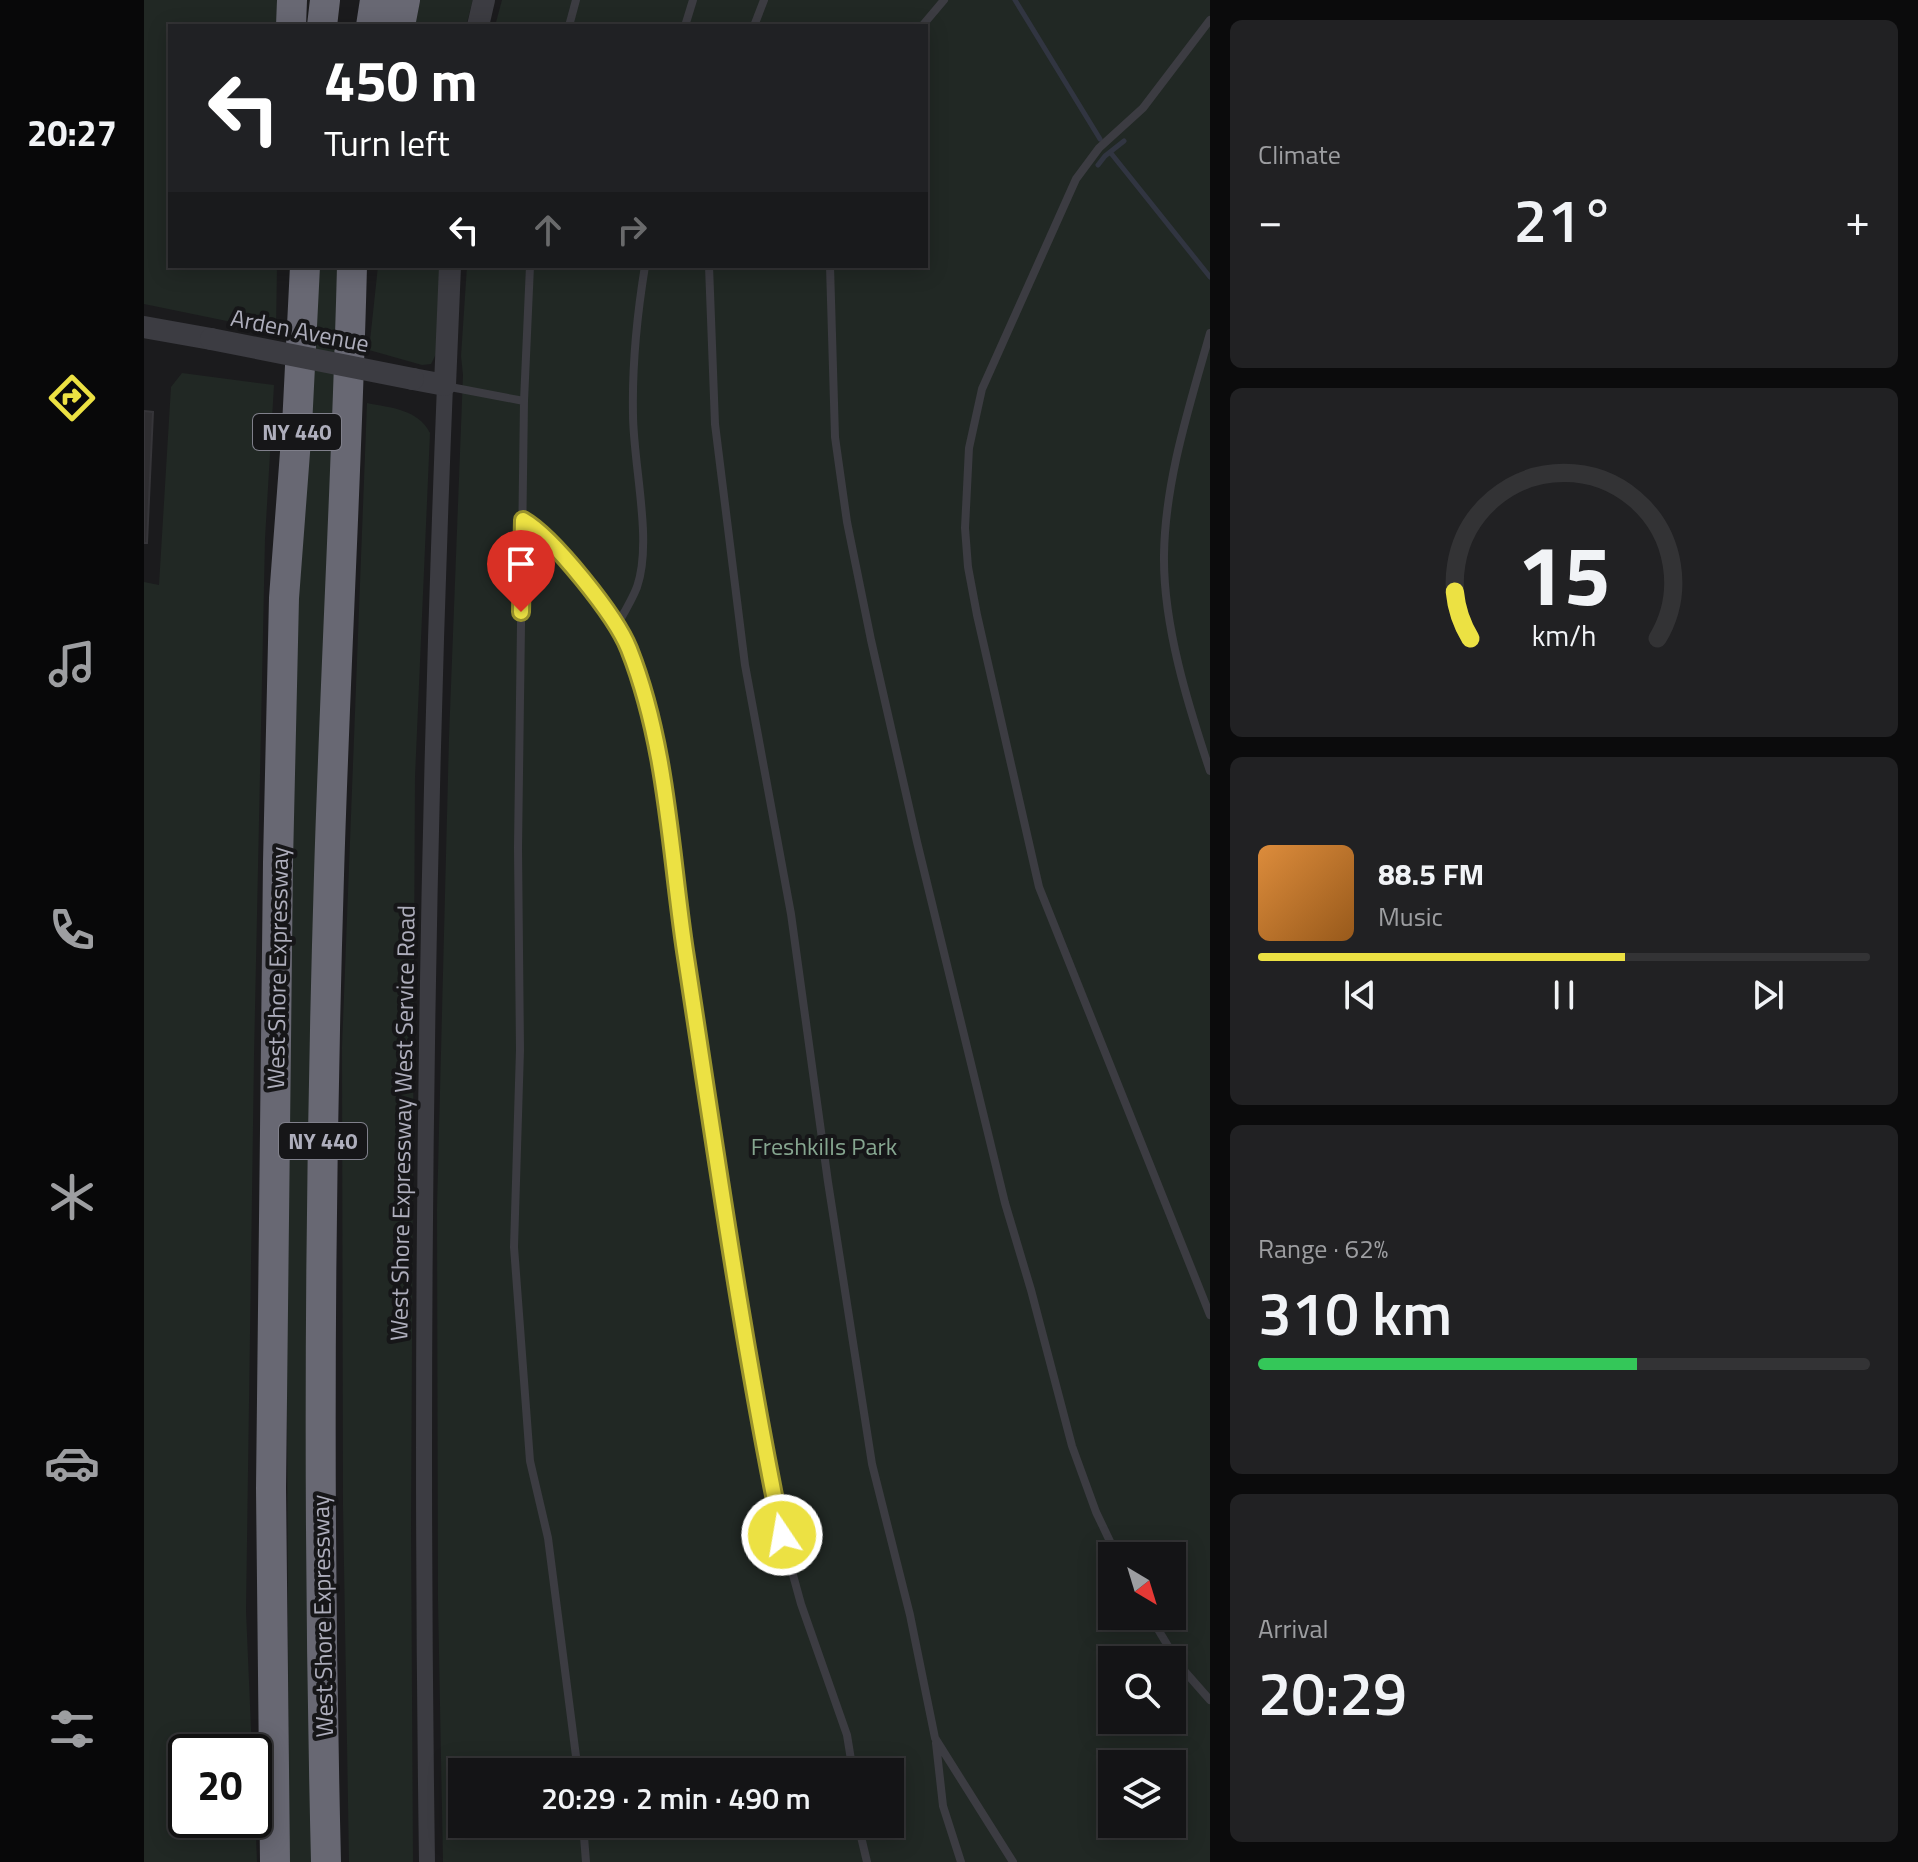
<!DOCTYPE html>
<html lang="en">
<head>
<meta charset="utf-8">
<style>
	:root { --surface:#141416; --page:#212123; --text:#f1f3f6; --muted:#9d9ea1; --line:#333335; --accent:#ece143 }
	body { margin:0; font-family:"Titillium Web",sans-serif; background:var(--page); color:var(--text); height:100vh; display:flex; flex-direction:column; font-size:30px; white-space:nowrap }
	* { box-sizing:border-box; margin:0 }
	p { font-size:26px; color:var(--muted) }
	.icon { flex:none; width:44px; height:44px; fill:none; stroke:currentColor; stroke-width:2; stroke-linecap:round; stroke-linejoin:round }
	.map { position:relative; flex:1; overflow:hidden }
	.details { display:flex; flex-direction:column; gap:20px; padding:20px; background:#0b0b0c; width:708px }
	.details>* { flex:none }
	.top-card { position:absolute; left:24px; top:24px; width:760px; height:244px; border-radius:0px; box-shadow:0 4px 20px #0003,0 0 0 2px var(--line); background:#202124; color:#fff; overflow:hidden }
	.needle { width:52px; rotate:142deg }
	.fabs { position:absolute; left:954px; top:1542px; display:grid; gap:16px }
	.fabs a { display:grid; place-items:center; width:88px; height:88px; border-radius:0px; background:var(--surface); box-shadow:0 4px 20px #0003,0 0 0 2px var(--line); font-size:40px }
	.speed { position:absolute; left:24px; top:1734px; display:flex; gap:16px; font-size:40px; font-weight:700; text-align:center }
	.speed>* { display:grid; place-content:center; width:104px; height:104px; border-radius:50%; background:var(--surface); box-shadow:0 4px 20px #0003,0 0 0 2px var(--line); line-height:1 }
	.speed .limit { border:4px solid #111; border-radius:12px; background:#fff; color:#111 }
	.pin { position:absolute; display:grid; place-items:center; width:68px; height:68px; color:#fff; margin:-82px -34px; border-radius:50% 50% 50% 0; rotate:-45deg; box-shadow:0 0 8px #0007 }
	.pin .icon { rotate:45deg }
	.me { position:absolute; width:88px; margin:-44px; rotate:348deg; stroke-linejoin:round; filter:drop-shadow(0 0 6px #0008) }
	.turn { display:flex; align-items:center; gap:28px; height:168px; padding:0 24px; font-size:36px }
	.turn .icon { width:104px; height:104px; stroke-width:2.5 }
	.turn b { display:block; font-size:56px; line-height:68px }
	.lanes { display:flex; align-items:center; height:76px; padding:0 24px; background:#0003; justify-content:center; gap:40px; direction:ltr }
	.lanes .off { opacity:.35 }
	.big { font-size:60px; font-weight:600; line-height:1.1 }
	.details .widget { flex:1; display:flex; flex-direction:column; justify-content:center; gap:12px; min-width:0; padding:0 28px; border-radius:12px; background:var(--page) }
	.details .dial { align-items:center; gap:0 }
	.dial svg { height:208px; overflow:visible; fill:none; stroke:var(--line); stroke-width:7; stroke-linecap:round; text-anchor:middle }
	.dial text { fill:var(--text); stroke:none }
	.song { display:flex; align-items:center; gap:24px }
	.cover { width:96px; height:96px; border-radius:12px; background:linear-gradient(135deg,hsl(30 70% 55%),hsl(30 70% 35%)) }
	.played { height:8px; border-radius:4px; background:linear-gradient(90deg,var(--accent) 60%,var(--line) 60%) }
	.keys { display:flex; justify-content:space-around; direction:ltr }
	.heat { display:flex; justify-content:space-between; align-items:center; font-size:44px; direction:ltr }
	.charge { height:12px; border-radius:6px; background:linear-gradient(90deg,#34c759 62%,var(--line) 0) }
	.trip { position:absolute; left:304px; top:1758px; width:456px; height:80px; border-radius:0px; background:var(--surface); box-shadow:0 4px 20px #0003,0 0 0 2px var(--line); font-weight:600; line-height:80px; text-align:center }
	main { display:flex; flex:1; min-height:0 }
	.dock { display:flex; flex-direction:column; width:144px; justify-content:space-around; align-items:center; background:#080809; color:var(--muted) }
	.dock .icon { width:56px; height:56px }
	.dock .on { color:var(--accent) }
	.dock b { font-size:36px; color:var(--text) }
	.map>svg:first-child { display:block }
	.green { fill:#212824; fill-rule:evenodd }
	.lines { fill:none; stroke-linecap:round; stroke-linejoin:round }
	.stream { stroke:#313541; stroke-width:5 }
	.building { fill:#2f2e31; stroke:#363539; stroke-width:2 }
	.service { stroke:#3c3c42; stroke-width:8 }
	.minor { stroke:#3c3c42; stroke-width:16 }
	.tertiary { stroke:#3c3c42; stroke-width:22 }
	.motorway { stroke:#686873; stroke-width:30 }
	.tertiary-bridge { stroke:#3c3c42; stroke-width:22 }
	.route-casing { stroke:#99922c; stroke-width:20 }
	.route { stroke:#ece143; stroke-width:14 }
	.labels { text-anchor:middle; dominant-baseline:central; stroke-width:8; stroke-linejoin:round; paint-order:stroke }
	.shield { fill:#161618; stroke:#80808b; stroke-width:2 }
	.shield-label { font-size:22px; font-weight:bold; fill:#aeaebc }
	.street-label { font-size:24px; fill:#aeaebc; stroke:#161618 }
	.park-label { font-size:24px; fill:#86a690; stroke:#161618 }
</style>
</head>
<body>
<main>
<nav class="dock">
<b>20:27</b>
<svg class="icon on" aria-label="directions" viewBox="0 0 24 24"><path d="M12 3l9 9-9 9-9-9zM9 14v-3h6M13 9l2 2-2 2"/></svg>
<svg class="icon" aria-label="music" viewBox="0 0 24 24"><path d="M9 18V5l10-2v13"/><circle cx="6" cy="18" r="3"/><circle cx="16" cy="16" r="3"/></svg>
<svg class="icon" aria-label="phone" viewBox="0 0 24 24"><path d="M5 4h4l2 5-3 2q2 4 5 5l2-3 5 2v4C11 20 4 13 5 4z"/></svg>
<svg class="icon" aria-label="climate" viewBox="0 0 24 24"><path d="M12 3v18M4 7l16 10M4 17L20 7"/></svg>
<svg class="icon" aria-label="car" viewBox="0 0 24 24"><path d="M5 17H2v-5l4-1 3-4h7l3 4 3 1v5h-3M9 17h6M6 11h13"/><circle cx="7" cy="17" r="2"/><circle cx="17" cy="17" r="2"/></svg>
<svg class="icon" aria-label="filters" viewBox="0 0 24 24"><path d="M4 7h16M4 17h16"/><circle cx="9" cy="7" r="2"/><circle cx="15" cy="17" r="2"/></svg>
</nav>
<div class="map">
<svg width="1066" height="1862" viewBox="0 0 1066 1862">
	<rect width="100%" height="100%" fill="#1b1b1d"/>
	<path class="green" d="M0 0H137L135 26H26V266H133L132 331 0 304Z
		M276 0H329L322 26H271Z
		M358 0H1066V1862H299L294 1601 293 1209 305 737 319 375 317 356 323 266H782V26H351ZM968 1556H1028V1616H968ZM968 1660H1028V1720H968ZM968 1764H1028V1824H968ZM318 1772H746V1824H318Z
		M171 266H199L175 1862H145L142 1165 152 586Z
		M234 266H297L293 352 287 364 278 365 225 350Z
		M38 373 130 385 121 539 110 1056 102 1611 108 1752H42V1820H110V1787L113 1862H0V582L15 585 27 387Z
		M223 403C247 408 274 409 286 433L271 777 267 1528 269 1862H205L199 1506 198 1047Z"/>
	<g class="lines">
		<path class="stream" d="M871 0 956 139
			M966 152 1066 277
			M954 165 961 156 980 141"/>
	</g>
	<path class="building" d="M0 411 9 412 3 543H0Z"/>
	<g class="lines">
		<path class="service" d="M1066 20 999 108 955 148 932 179 838 389 825 448 821 528 824 567 833 615 895 887 1066 1315
			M425 26 432 0
			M541 26 549 0
			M610 26 620 0
			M778 26 800 0
			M386 266 380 401 374 848 376 1050 370 1247 386 1461 404 1538 434 1772
			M565 266 571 424 601 665 647 914 684 1182 728 1464 766 1615 791 1738 869 1862
			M686 266 691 437 703 522 727 640 773 842 861 1203 887 1290 928 1446 952 1512 973 1556
			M1066 333C1046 404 1021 480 1020 555 1019 625 1044 705 1066 771
			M301 386 380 401
			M379 520 404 538 476 629 484 647 511 731 572 1163 617 1433 638 1535 657 1604 703 1735 709 1772
			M473 625C480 613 488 600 493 587 509 541 489 464 489 414 488 364 493 315 501 266
			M1006 1616 1036 1666 1066 1700
			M792 1743 799 1806 817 1862
			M439 1824 442 1862
			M714 1824 723 1862"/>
		<path class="minor" d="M283 1862C276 1370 281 878 301 385"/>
		<path class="tertiary" d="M334 26 340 0
			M0 327 67 339
			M269 379 301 385 306 266"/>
		<path class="motorway" d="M147 26 148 0
			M178 26 181 0
			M227 26 231 0
			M256 26 261 0
			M131 1862 127 1488 134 862 140 598 153 426 161 266
			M182 1862C174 1533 175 1204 185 875 191 672 203 469 208 266"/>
		<path class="tertiary-bridge" d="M67 339 269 379"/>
	</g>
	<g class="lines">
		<defs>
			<path id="route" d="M377 612 379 520C409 537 472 616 485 649 523 745 526 850 541 951 571 1146 598 1341 638 1535"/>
		</defs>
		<use href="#route" class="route-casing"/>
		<use href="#route" class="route"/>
	</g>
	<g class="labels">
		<g class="shield">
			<rect x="109" y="414" width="88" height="36" rx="6"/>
			<rect x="135" y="1123" width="88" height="36" rx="6"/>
		</g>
		<g class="shield-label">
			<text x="153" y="432">NY 440</text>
			<text x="179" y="1141">NY 440</text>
		</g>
		<g class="street-label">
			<text transform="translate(156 330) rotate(11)">Arden Avenue</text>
			<text transform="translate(133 968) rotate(-89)">West Shore Expressway</text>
			<text transform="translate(258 1123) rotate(-89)">West Shore Expressway West Service Road</text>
			<text transform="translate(178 1616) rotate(-91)">West Shore Expressway</text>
		</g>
		<g class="park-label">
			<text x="680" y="1146">Freshkills Park</text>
		</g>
	</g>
</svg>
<div class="fabs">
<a><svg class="needle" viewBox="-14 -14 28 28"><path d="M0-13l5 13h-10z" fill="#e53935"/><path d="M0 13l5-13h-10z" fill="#9d9ea1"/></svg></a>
<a><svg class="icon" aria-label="search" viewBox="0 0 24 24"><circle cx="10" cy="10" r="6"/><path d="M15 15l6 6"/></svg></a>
<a><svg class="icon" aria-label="layers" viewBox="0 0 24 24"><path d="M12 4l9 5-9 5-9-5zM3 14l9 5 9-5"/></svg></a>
</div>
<div class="speed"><div class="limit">20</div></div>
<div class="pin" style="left:377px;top:612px;background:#d93025"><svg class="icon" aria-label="arrive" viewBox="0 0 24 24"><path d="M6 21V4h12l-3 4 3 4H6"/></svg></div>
<svg class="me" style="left:638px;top:1535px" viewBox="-20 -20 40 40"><circle r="17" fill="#ece143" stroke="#fff" stroke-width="3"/><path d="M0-11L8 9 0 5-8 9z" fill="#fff"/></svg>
<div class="trip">20:29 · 2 min · 490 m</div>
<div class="top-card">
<div class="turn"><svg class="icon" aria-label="left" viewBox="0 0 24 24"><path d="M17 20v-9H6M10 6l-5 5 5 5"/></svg><div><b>450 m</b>Turn left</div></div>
<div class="lanes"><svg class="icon" aria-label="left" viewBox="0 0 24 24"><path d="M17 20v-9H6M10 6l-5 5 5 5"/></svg><svg class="icon off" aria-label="ahead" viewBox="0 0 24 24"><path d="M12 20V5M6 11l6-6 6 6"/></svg><svg class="icon off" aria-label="right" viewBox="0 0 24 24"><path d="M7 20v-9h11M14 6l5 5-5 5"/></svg></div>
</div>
</div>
<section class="details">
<div class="widget"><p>Climate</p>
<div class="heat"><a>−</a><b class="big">21°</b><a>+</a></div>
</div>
<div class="widget dial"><svg viewBox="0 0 100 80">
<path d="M14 69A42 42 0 1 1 86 69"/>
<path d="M14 69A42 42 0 0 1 8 51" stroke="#ece143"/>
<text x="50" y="56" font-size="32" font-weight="700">15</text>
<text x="50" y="72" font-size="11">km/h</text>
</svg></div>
<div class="widget">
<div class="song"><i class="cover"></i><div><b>88.5 FM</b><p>Music</p></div></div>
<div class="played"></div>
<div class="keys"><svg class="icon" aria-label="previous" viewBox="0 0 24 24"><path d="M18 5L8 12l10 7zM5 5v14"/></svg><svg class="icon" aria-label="pause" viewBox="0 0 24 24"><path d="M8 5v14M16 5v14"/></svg><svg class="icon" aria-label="next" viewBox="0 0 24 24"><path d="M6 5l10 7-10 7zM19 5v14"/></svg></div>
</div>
<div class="widget"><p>Range · 62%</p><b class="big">310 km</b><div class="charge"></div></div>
<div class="widget"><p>Arrival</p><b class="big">20:29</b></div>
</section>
</main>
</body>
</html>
